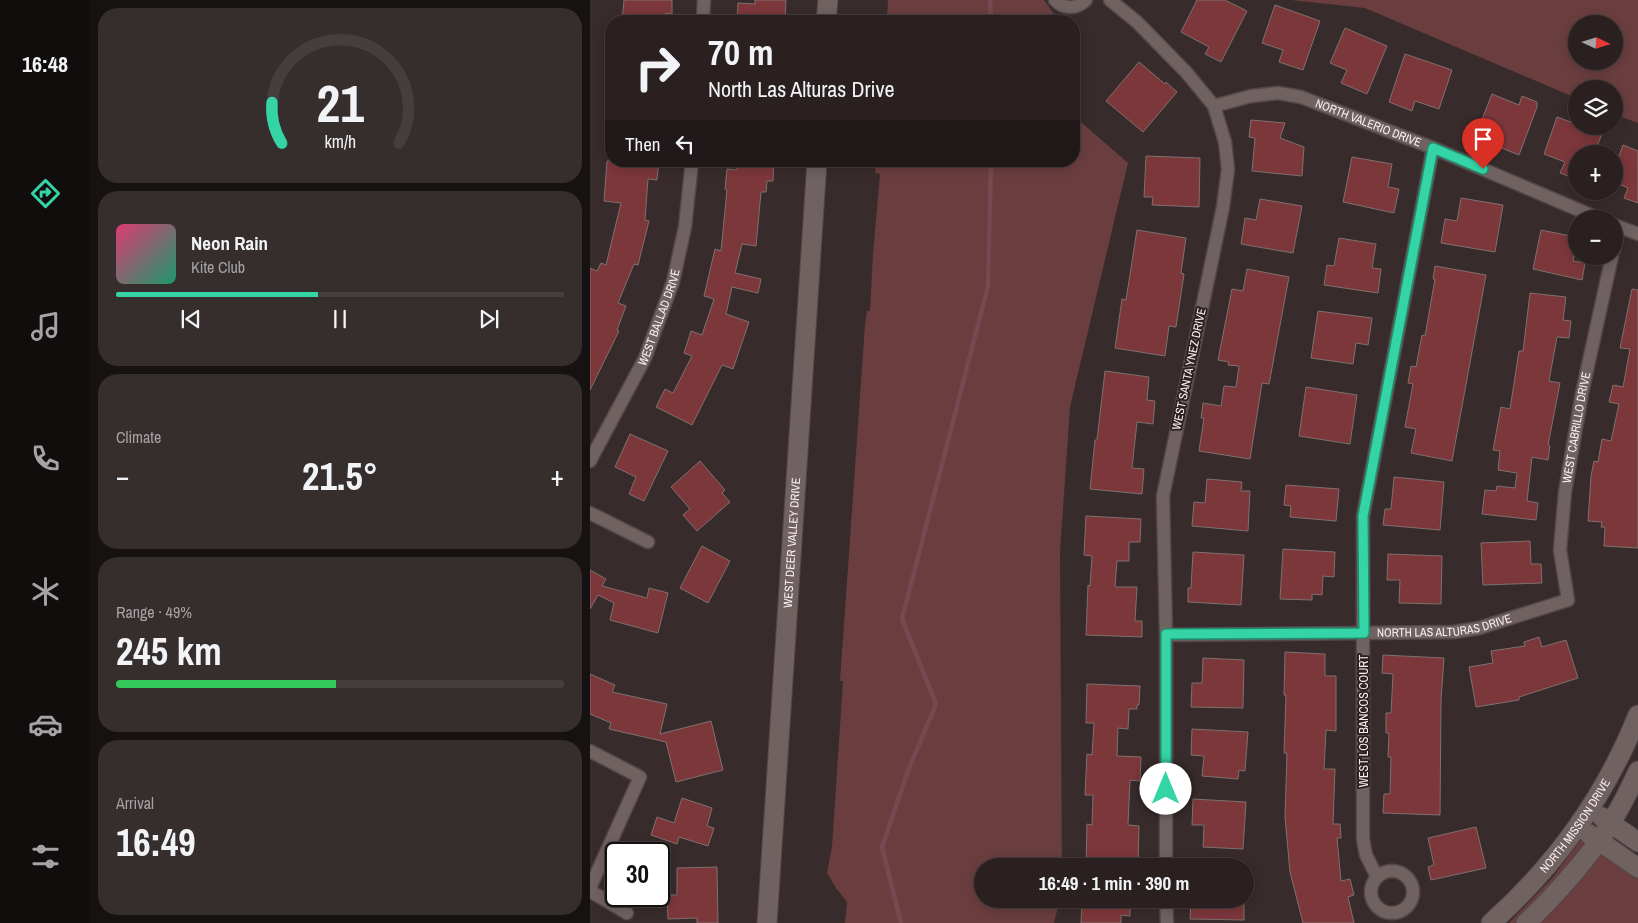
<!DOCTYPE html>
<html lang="en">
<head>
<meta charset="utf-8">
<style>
	:root { --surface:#2a2020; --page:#362d2d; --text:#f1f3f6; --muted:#a5a3a5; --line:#463e3e; --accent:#35d4a7 }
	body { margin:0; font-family:"Archivo Narrow",sans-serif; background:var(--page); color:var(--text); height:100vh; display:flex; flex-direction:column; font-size:19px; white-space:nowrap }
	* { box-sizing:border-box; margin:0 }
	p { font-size:16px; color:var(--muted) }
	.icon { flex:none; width:28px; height:28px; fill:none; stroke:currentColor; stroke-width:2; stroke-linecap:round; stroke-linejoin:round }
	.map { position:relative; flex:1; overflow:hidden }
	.panel { display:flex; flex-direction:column; gap:8px; padding:8px; background:#171212; width:500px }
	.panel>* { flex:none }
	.hud { position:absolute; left:15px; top:15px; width:475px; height:152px; border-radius:20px; box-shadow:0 2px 12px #0003,0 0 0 1px var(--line); background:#2a2020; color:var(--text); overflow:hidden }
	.needle { width:32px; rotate:94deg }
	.fabs { position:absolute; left:978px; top:15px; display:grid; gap:10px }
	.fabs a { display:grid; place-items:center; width:55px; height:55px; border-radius:50%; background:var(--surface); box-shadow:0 2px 12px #0003,0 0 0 1px var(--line); font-size:25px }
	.speed { position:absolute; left:15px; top:842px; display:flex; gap:10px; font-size:25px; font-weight:700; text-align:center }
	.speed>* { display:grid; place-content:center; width:65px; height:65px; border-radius:50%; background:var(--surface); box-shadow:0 2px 12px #0003,0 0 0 1px var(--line); line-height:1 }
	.speed .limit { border:2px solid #111; border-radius:8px; background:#fff; color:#111 }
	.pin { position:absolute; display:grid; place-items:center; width:42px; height:42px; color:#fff; margin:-51px -21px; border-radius:50% 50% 50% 0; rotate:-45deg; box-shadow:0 0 5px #0007 }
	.pin .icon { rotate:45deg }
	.me { position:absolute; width:55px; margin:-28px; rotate:0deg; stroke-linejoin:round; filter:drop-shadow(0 0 4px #0008) }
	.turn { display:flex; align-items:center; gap:18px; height:105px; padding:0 20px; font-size:22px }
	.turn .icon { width:65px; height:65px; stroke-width:2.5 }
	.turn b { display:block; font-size:35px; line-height:42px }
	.then { display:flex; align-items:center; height:48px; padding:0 20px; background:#0003; gap:10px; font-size:19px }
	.big { font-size:38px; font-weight:700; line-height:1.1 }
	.panel .tile { flex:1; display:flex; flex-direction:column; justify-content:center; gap:8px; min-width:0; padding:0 18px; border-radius:20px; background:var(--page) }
	.panel .dial { align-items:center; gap:0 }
	.dial svg { height:130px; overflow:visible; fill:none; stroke:var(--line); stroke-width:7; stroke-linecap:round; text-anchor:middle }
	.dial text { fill:var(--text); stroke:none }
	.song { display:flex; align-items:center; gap:15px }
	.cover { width:60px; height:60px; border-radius:8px; background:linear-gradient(135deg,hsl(340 70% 55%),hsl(160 70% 35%)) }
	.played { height:5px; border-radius:2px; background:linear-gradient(90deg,var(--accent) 45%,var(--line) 45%) }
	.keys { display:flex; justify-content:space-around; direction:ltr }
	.heat { display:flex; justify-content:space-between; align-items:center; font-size:28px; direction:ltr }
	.charge { height:8px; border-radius:4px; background:linear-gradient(90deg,#34c759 49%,var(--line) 0) }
	.trip { position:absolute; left:384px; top:858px; width:280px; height:50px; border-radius:25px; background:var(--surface); box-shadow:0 2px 12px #0003,0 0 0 1px var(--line); font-weight:700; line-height:50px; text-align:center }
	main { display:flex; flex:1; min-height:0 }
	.tab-bar { display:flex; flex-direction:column; width:90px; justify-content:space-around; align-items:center; background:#110d0d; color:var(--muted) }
	.tab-bar .icon { width:35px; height:35px }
	.tab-bar .current { color:var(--accent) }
	.tab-bar b { font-size:22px; color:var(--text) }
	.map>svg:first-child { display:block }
	.green { fill:#6a3e3f; fill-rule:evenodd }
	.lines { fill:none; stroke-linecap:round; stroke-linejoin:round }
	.stream { stroke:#784850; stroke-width:4.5 }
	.building { fill:#7c373b; stroke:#7f706f }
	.street-casing { stroke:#534848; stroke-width:15 }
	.secondary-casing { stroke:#534848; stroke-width:21 }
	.street { stroke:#716262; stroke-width:12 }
	.secondary { stroke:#716262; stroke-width:19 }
	.route-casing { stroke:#228a6d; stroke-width:12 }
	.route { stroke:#35d4a7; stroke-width:9 }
	.labels { text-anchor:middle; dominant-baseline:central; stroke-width:4; stroke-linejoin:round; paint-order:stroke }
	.street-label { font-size:12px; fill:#f9f0f0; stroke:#2e2121 }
</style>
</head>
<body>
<main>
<nav class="tab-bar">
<b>16:48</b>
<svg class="icon current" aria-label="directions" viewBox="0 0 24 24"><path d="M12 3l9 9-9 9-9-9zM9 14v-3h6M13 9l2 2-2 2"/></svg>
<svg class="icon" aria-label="music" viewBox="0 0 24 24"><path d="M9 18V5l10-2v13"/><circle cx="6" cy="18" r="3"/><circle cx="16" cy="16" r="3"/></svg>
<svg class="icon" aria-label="phone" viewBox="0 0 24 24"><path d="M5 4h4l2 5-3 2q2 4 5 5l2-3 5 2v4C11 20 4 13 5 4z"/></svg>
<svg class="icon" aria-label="climate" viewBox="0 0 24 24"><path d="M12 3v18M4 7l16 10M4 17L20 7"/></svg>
<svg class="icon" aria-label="car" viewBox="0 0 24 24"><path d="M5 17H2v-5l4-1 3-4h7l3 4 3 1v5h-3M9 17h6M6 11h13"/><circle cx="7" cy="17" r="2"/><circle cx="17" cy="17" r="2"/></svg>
<svg class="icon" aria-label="filters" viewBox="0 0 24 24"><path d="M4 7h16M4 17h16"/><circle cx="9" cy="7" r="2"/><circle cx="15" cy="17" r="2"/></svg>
</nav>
<section class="panel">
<div class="tile dial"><svg viewBox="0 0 100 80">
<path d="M14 69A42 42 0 1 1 86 69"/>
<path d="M14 69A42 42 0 0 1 8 44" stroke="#35d4a7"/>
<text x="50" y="56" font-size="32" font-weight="700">21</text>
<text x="50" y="72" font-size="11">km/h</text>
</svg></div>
<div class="tile">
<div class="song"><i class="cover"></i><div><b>Neon Rain</b><p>Kite Club</p></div></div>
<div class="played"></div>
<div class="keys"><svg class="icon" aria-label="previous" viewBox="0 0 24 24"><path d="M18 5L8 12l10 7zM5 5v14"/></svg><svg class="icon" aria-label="pause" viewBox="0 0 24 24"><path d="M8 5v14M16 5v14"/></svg><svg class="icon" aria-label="next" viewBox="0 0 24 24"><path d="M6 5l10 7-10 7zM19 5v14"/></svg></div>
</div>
<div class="tile"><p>Climate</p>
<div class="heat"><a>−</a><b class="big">21.5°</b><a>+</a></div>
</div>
<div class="tile"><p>Range · 49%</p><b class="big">245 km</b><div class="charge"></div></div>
<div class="tile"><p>Arrival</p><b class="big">16:49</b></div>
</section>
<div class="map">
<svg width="1048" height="923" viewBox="0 0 1048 923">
	<rect width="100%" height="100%" fill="#382b2b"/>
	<path class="green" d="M298 0H454L467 18V21H297Z
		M701 0H1048V123L1024 114V89H986V98L775 8ZM986 24H1024V61H986Z
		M484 116 538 163 480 407 470 552 472 866H392V899H470L464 923H255L257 902 246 888 237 873 242 847 253 681H250L275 325 277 311H280L283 254 290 174 285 173 286 161H484Z
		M994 836 1048 874V923H919L963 877Z"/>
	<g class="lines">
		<path class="stream" d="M400 0 401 21
			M311 923 292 847 318 771 346 704 312 619 398 286 401 161"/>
	</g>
	<path class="building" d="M34 0H82V14L76 13 75 21H32Z
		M165 0H196L195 18 172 17V21H147L148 3 165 4Z
		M607 0H635L657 11 631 62 615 54 619 47 591 32Z
		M685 5 730 21 713 70 689 62 693 50 672 43Z
		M755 28 797 46 777 94 751 83 757 70 740 63Z
		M815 54 862 70 849 109 825 101 822 111 799 102Z
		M549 62 575 84 576 82 587 92 553 132 516 101Z
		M902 94 929 105 932 96 947 102V107L929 155 904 145 908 135 889 127Z
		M967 117 986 124V126H991L1012 134 1004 154H986V179L970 173 975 162 954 154Z
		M661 120 695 123 690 138 714 147 712 176 662 171 665 138 659 137Z
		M1033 145 1048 151V203L1034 198 1038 188 1024 182V170Z
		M556 156 610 158 609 207 562 205 563 197H554Z
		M762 157 802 164 798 187 809 189 804 213 753 202Z
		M17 161H69L67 180 58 179 55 220 59 221 48 265 44 264 28 303 36 306 27 330 29 331 0 390V268L7 271 11 263 16 265 31 203 14 201Z
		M147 161H184L183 181H177L176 192H171L166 246 152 244 145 273 171 279 168 293 142 287 136 314 159 322 143 369 132 365 102 425 66 407 75 389 83 393 102 356 94 353 101 331 112 335 124 299 114 296 125 249 131 251 137 190 135 189 137 169 147 170Z
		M871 198 913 205 905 252 851 243 855 219 867 221Z
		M670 199 712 206 703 253 651 244 655 218 666 220Z
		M547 230 596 238 591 273 594 274 586 327 579 326 575 356 525 348 532 299 536 300Z
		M951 230 986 237 983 261 995 263 992 280 943 269Z
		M749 238 786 244 782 268 791 269 788 293 734 285 737 265 744 266Z
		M845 266 896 275 862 461 821 453 826 429 815 427 823 384 818 383 821 366 826 367 832 335 835 336 845 279H843Z
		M657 269 699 277 679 384 672 383 660 459 609 451 614 418H611L613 403 631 406 634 386 646 387 649 366 638 365 639 362 628 360 642 289 653 291Z
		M1042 289 1048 290V548L1014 546 1015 527H1011L1012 522 998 521 1001 476 1004 461 1008 462 1012 439 1021 441 1029 404 1019 402 1023 385 1033 387 1040 349 1030 348Z
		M940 293 976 297 973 320 981 321 979 338 967 337 959 381 970 383 958 445 960 446 958 460 942 457 937 501 948 503 946 520 892 514 895 490 906 491 907 486 925 488 927 473 908 470 910 451 903 450 911 407 920 409 929 351H933Z
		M728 311 782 318 778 345 766 343 763 364 721 358Z
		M515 371 559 377 557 400 565 401 563 424 547 422 542 468 554 469 552 494 500 489 505 440H507Z
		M716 387 767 395 760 444 709 436Z
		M40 434 78 451 54 501 39 494 46 477 25 467Z
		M110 461 135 490 132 493 140 502 107 531 93 515 100 509 81 487Z
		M804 477 854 482 850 530 793 525 795 509H801Z
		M617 479 652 482 651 491H660L658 531 602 526 604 502 615 503Z
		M696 485 749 489 746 521 700 517 701 506 694 505Z
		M496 516 551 519 550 542H539V561H527L525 587H547L545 621H552V637L496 635 498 585 500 586 502 556 494 555Z
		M940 541 941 564H951L952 583 893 585 891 543Z
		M112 546 140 561 118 603 90 588Z
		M693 549 745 552 744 577 733 576 732 595 722 594V600L690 599Z
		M603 552 654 555 651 605 598 602V588H601Z
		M798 554 852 556 851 604 809 603 810 580H797Z
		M0 570 16 579 12 586 57 598 59 588 78 593 68 633 20 620 24 603 8 595 0 609Z
		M949 637 952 647 976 640 988 678 929 697V700L886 707 879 667 903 663 901 651 935 646 934 642Z
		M695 652 735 654V676H746V731L736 730 734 769H745L743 824H750L751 838H747L751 881 760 879 764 895 758 897 764 923H713L700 872 695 817 697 753H694L696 695H694Z
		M793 655 854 658 851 700 850 815 793 813 794 794H800L801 757H798L799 733H796V713H801L803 674 792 673Z
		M613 658 654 660 653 708 601 707 602 683H612Z
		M0 674 25 685 22 692 77 704 70 734 121 721 133 770 86 782 76 742 19 729 21 723 0 714Z
		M497 684 550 686 549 705H547V709H539L538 729 528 728 527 756 551 757 550 781 540 780 538 825 549 826 548 866H496L497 824 502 825 503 795H495L497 754 502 755 504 723H496Z
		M602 729 658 732 655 771 649 770 648 779 612 776 614 756 601 755Z
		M92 798 122 808 117 826 124 828 118 846 89 837 87 844 61 835 67 817 84 823Z
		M603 799 656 802 653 849 613 847 614 825H602Z
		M886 827 896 868 841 880 838 867 844 865 838 838Z
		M127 867 128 923H107V918L78 919 77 895H87V868Z
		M492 899H540V916L531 915V923H491Z
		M614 899H654V920L600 919 601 904H614Z"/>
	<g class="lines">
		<defs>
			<g id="street">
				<path d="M465 0C474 10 487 9 496 0"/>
				<path d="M520 0 547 22 596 72 624 106 635 142 638 169 633 207 573 496 576 635V866"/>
				<path d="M113 21 114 0"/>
				<path id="s1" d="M624 106 661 96 688 93 711 97 843 148 1010 219"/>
				<path d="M1024 225 1048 234"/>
				<path d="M1024 250 1029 227"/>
				<path id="s2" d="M0 461 55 358 83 282 95 227 102 161"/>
				<path d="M0 513 58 542"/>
				<path id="s3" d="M576 635 864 632 889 628 978 600 970 550 975 492 992 393 1022 256"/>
				<path d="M0 751 50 777 0 888"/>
				<circle cx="802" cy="892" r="21"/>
				<path d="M787 877 776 855 773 839V516L843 148"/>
				<path d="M0 891 37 913"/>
				<path d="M576 899 577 923"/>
			</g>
			<g id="secondary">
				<path d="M236 21 238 0"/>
				<path d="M1012 817 1048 842"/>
				<path d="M999 834 1048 868"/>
				<path id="s4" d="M177 923 227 161"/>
				<path id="s5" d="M901 923C966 865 1016 795 1048 715"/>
				<path d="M936 923C964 897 1001 855 1021 823 1031 806 1040 789 1048 771"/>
			</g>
		</defs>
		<use href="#street" class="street-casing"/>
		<use href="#secondary" class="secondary-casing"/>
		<use href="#street" class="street"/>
		<use href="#secondary" class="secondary"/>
	</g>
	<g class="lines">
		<defs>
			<path id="route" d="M576 789V634L774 633 773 516 843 148 893 169"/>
		</defs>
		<use href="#route" class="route-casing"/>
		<use href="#route" class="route"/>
	</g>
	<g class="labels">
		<g class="street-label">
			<text stroke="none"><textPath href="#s1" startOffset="161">NORTH VALERIO DRIVE</textPath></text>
			<text stroke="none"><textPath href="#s2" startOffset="160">WEST BALLAD DRIVE</textPath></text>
			<text transform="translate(599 369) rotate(-78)">WEST SANTA YNEZ DRIVE</text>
			<text stroke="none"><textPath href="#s3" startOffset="581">WEST CABRILLO DRIVE</textPath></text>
			<text stroke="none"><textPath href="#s4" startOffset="381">WEST DEER VALLEY DRIVE</textPath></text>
			<text stroke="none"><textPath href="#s3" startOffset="279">NORTH LAS ALTURAS DRIVE</textPath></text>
			<text transform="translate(774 721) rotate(-90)">WEST LOS BANCOS COURT</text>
			<text stroke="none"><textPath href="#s5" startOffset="129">NORTH MISSION DRIVE</textPath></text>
		</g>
	</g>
</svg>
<div class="fabs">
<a><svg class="needle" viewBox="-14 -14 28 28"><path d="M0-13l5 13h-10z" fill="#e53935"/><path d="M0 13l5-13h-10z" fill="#a5a3a5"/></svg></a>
<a><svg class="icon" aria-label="layers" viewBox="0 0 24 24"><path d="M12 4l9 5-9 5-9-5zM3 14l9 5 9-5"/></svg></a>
<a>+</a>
<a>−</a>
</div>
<div class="speed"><div class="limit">30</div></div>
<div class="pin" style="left:893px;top:169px;background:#d93025"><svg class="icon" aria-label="arrive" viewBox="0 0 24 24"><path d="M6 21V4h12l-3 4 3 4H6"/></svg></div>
<svg class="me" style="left:576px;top:789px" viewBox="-20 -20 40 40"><circle r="19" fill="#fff"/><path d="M0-13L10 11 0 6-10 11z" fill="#35d4a7"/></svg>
<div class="trip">16:49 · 1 min · 390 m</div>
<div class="hud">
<div class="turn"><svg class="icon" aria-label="right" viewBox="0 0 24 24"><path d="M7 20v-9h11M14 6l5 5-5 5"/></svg><div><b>70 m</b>North Las Alturas Drive</div></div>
<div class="then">Then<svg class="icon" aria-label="left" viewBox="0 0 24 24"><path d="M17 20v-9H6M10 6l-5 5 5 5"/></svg></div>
</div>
</div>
</main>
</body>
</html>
